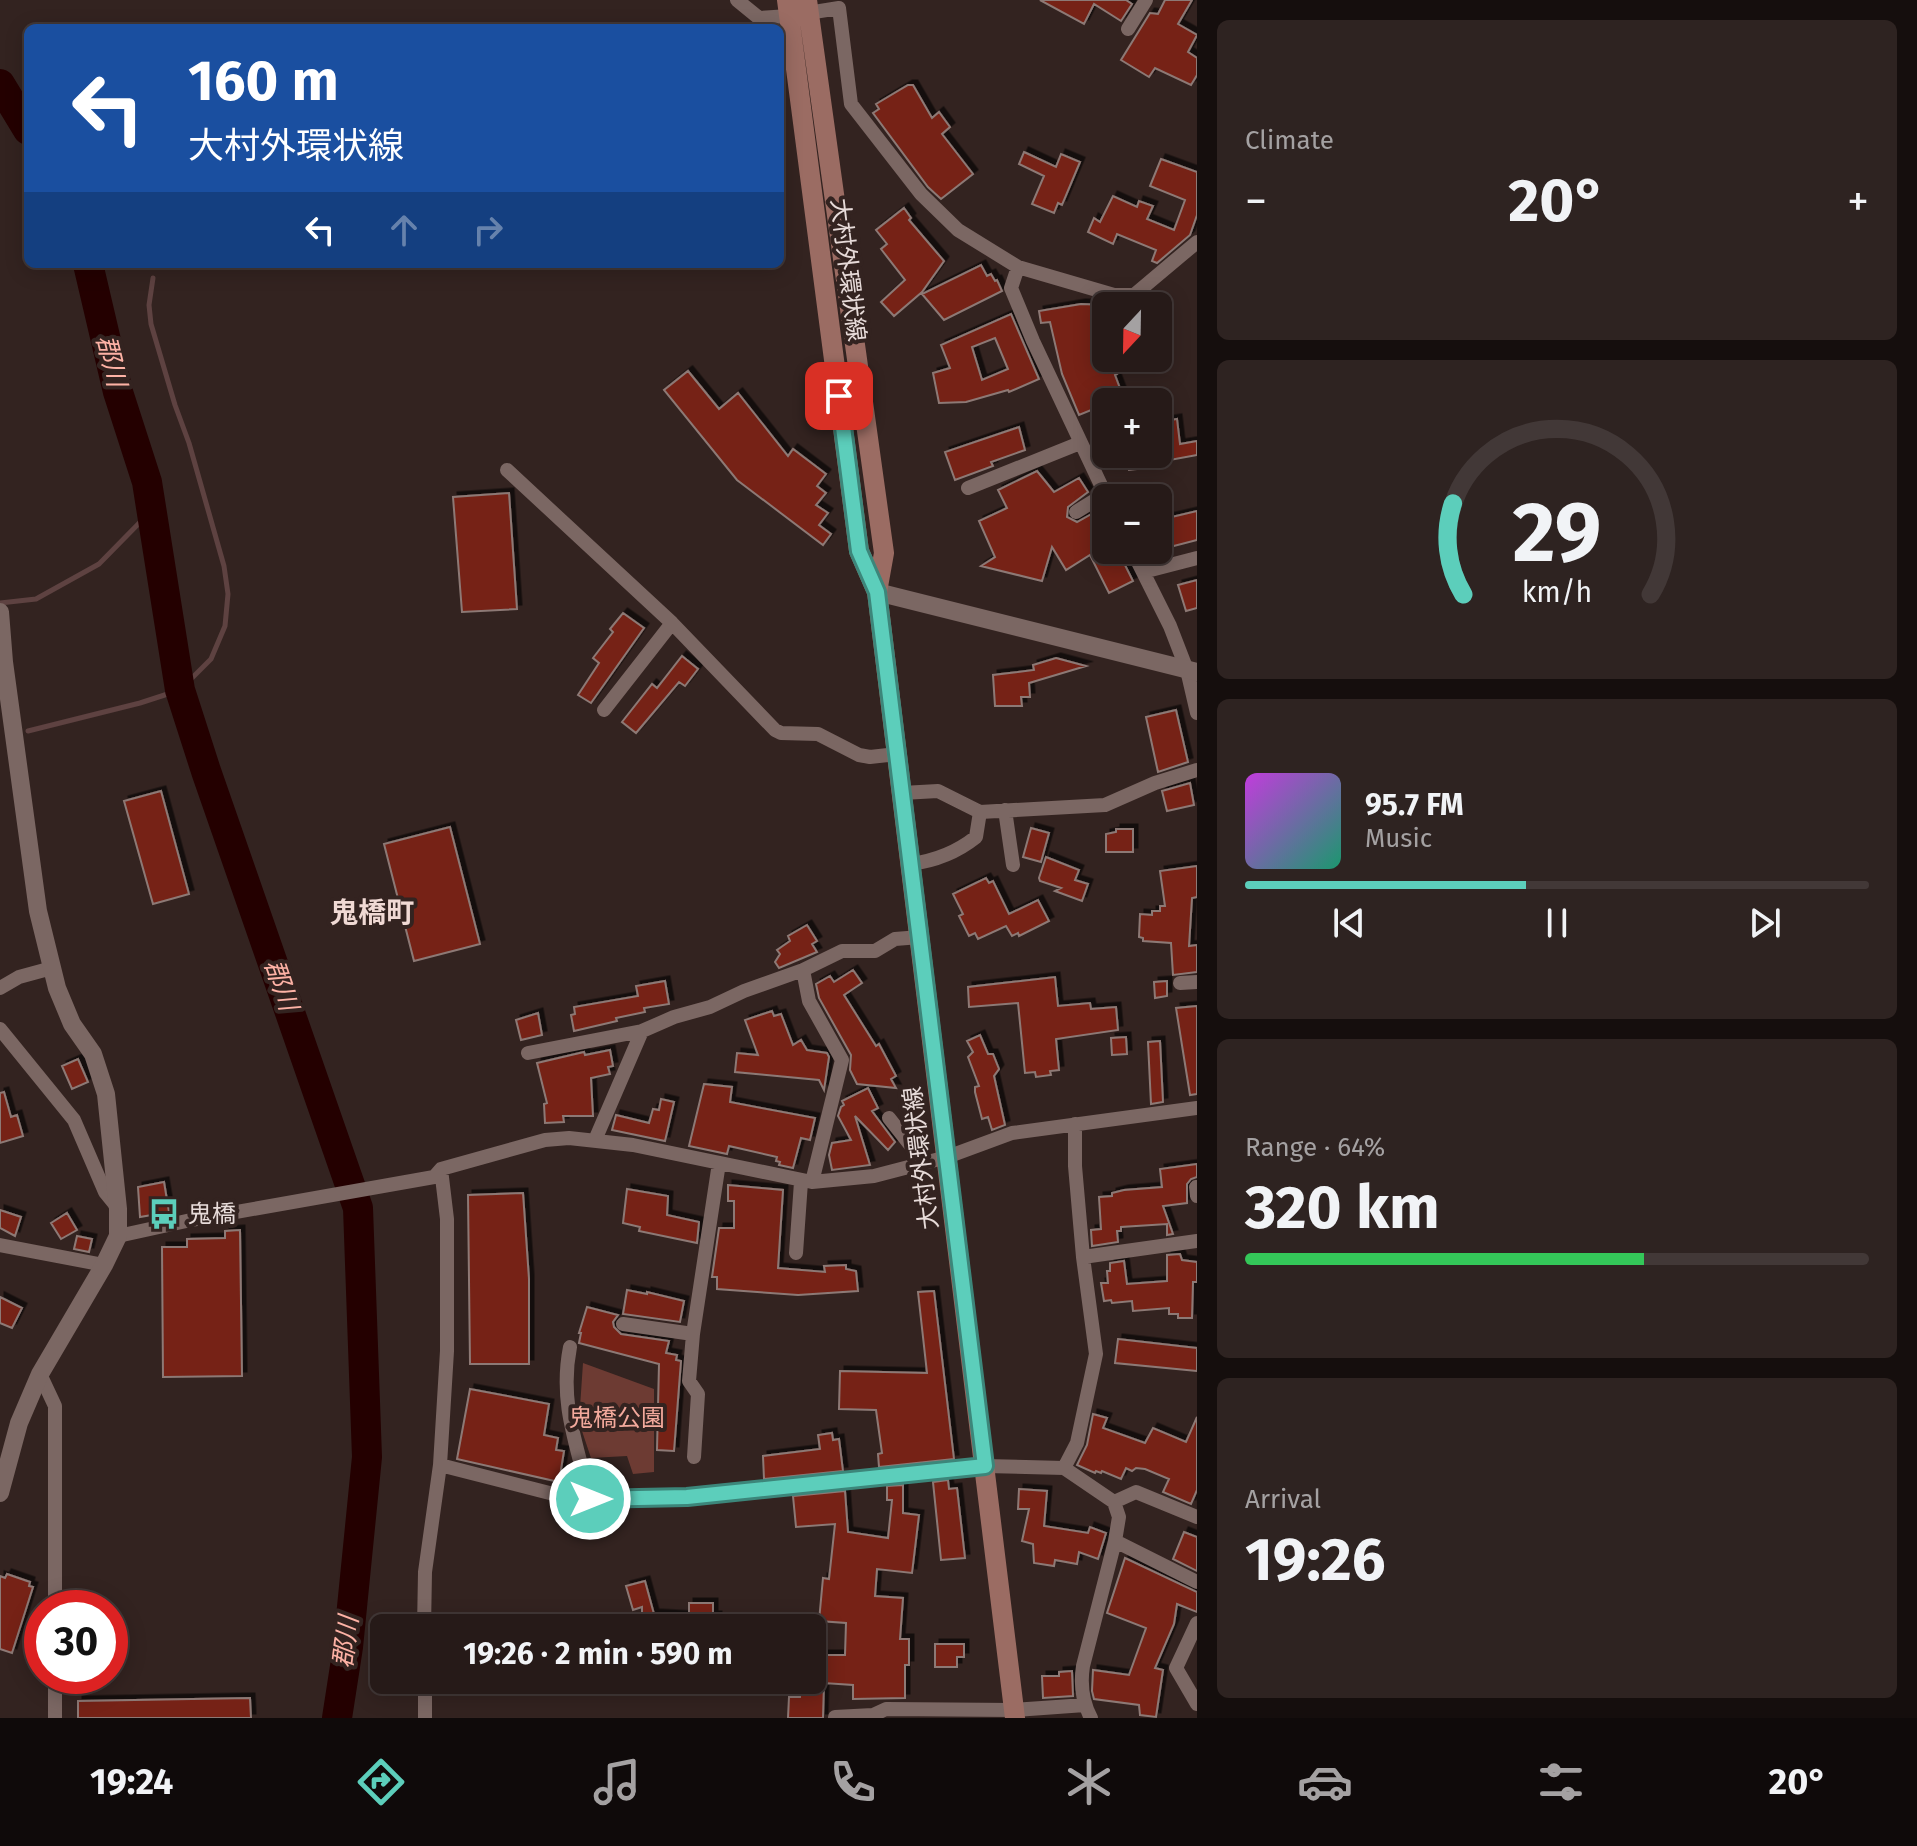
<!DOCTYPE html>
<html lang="en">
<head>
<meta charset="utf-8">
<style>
	:root { --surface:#261a18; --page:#2e2321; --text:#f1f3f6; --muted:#a4a1a2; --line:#423837; --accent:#5ccebb }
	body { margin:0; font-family:"Fira Sans","Noto Sans JP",sans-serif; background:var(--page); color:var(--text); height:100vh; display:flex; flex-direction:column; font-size:30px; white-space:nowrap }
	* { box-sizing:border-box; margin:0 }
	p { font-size:26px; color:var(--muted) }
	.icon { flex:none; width:44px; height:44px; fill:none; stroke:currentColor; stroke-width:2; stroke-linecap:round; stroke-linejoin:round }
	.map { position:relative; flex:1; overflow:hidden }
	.side { display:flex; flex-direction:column; gap:20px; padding:20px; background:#150e0d; width:720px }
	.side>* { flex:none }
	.hud { position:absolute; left:24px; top:24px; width:760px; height:244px; border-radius:12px; box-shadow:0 4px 20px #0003,0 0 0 2px var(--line); background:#1a4fa0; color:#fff; overflow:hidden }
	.needle { width:52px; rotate:202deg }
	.tools { position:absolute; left:1092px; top:292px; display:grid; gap:16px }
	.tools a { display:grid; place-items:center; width:80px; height:80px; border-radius:12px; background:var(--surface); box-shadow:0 4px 20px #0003,0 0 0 2px var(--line); font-size:40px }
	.speed { position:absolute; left:24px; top:1590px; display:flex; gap:16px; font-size:40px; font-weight:700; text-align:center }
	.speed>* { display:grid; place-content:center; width:104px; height:104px; border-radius:50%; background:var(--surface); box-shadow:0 4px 20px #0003,0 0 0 2px var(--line); line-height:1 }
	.speed .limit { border:12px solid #d22; background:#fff; color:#111 }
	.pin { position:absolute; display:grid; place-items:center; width:68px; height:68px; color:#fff; margin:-34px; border-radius:16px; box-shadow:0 4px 12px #0006 }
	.me { position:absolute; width:88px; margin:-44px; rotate:90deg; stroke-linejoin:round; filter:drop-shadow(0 0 6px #0008) }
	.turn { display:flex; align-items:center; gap:28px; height:168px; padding:0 32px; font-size:36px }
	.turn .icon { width:104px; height:104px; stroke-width:2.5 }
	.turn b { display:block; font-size:56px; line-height:68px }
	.lanes { display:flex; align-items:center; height:76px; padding:0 32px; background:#0003; justify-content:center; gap:40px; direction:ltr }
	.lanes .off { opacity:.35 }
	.big { font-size:60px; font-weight:700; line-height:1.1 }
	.side .widget { flex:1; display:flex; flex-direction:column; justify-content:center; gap:12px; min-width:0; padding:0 28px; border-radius:12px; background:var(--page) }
	.side .dial { align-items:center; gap:0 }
	.dial svg { height:208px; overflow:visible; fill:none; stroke:var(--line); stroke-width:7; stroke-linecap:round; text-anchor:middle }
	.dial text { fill:var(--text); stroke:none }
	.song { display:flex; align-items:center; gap:24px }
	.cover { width:96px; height:96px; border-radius:12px; background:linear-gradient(135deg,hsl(290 70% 55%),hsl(160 70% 35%)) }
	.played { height:8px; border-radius:4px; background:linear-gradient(90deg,var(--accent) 45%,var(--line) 45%) }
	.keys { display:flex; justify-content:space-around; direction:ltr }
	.heat { display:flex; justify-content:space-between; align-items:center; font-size:44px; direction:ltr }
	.charge { height:12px; border-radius:6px; background:linear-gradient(90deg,#34c759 64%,var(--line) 0) }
	.trip { position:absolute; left:370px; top:1614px; width:456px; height:80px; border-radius:12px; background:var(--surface); box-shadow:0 4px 20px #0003,0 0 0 2px var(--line); font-weight:700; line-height:80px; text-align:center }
	.menu { display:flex; height:128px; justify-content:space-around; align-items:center; background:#0f0a0a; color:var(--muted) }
	.menu .icon { width:56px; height:56px }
	.menu .active { color:var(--accent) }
	.menu b { font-size:36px; color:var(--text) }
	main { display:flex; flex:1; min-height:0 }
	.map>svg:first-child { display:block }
	.green { fill:#6d3b33 }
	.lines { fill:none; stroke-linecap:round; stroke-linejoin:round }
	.stream { stroke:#5e4241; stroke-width:5 }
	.river { stroke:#240000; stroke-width:30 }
	.building { fill:#762216; stroke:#8d7975; stroke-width:2; fill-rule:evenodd; filter:url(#shadow) }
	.minor { stroke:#7b6763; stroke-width:14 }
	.tertiary { stroke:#7b6763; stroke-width:18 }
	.secondary { stroke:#9b6c63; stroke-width:20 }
	.route-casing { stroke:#3c867a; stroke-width:20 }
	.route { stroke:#5ccebb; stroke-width:14 }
	.labels { text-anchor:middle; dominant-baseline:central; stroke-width:8; stroke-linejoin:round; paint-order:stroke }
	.street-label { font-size:24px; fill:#e7dbd9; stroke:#332320 }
	.poi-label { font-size:24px; fill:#e7dbd9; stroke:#332320; text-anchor:start }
	.park-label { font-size:24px; fill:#f3a99c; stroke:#332320 }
	.water-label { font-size:26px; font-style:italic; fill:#fdb2a5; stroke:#332320 }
	.quarter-label { font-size:28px; font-weight:bold; fill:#f0d9d4; stroke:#332320 }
</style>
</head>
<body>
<main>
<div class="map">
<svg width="1197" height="1718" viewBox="0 0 1197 1718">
	<defs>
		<filter id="shadow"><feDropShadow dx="4.5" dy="-4.5" stdDeviation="0" flood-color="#0009"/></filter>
	</defs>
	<rect width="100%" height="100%" fill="#332320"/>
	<path class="green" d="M583 1363 654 1389V1472L633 1474 627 1456 591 1458 579 1422Z"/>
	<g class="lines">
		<path class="stream" d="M0 603 36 599 99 564 152 510
			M28 731 140 703 180 690 211 659 225 626 228 594 224 566 189 443 175 405 151 324 149 305 153 278"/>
		<path class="river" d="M0 84 28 130
			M88 264 118 392 147 482 180 690 206 771 358 1208 367 1457 348 1647 337 1718"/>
	</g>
	<path class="building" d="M1040 0H1126L1132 4 1121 21 1094 4 1084 24Z
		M1165 0H1192L1178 24 1197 35 1188 52 1197 58V75L1191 85 1155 68 1149 77 1121 60 1150 13 1158 14Z
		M908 85H913L932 118 939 112 950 127 942 134 973 174 941 199 928 187 873 113 879 109 876 104Z
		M1024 152 1056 167 1061 154 1080 162 1062 205 1058 203 1054 213 1032 204 1044 176 1019 164Z
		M1161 159 1197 172V215L1190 235 1157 263 1152 261 1156 250 1117 234 1113 244 1088 232 1094 218 1100 222 1113 196 1137 207 1139 201 1153 206 1147 219 1174 230 1185 200 1150 186Z
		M904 208 911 218 909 220 944 261 922 292 894 316 881 302 905 280 881 249 887 244 876 230Z
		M981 265 987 276 991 274 995 281 997 280 1002 291 944 320 922 294Z
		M1081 304 1106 305V358H1144V361L1116 370 1117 374 1115 375 1124 399 1106 402V404L1079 415 1062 374 1050 322 1041 323 1039 311Z
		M1011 314 1039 379 1009 392 1008 390 966 402 939 403 933 373 950 368 941 345ZM995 338 1008 369 982 380 972 347Z
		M688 371 719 409 738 393 788 456 793 449 826 474 817 486 826 493 816 505 828 513 819 525 831 534 823 545 737 480 664 390Z
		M1177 419 1180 444 1197 441V455L1164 461 1165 466 1129 470 1126 454H1158V422Z
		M1019 427 1025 450 991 462 993 466 955 480 945 452Z
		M1037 471 1054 492 1079 478 1088 492 1068 507 1067 517 1077 522 1095 512 1106 533V562L1120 555 1133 581 1109 593 1090 555 1066 570 1052 547 1042 581 981 566 995 557 979 521 1007 508 998 490Z
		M509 493 517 609 462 612 453 497Z
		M1197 511V540L1166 548 1159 520Z
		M1197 580V608L1186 611 1178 585Z
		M623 613 644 628 591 703 578 695 599 663 593 658 613 632 610 629Z
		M682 656 698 669 685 686 679 682 636 733 622 722 652 684 657 688Z
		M1056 658 1086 666 1029 683 1030 697H1021L1022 706H995L993 675 1034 670 1033 665Z
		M1176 710 1188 762 1158 772 1146 717Z
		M1190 783 1194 805 1167 811 1162 791Z
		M161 791 189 894 153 904 124 801Z
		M450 827 480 944 414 961 384 844Z
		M1031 828 1049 833 1041 862 1023 857Z
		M1116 829H1133V852H1106V834L1116 832Z
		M1046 857 1079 870 1075 880 1088 884 1082 901 1055 891 1061 888 1040 881 1039 878Z
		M1197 866V897L1192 898 1189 946 1197 945V972L1173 975 1171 943 1143 941V938L1139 937 1140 914 1152 915V911H1160V906H1165L1160 871Z
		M986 878 989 883 993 881 1009 914 1038 900 1049 921 1019 936 1018 933 1012 936 1006 926 978 939 975 933 969 936 959 916 963 914 953 894Z
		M807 925 817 941 812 944 817 952 779 968 775 962 780 954 777 950 790 941 788 936Z
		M853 970 862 983 844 995 876 1046 879 1044 896 1076 891 1079 896 1088 857 1084 850 1070 851 1055 819 998 816 984 830 976 834 982Z
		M1055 977 1058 1006 1090 1003 1091 1009 1116 1007 1118 1030 1056 1039 1059 1070 1050 1071 1051 1075 1036 1077 1035 1072 1025 1073 1018 1003 969 1007 968 987Z
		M665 981 669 1004 644 1008 645 1012 616 1018 617 1021 574 1031 571 1015 575 1014 574 1007 638 996 636 986Z
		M1167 981V996L1155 998 1154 982Z
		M1197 1006V1094L1190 1095 1176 1008Z
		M772 1011 774 1016 781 1014 793 1045 801 1040 807 1050 827 1053 829 1057 824 1090 819 1080 735 1072 737 1053 758 1055 745 1020Z
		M538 1013 542 1035 521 1040 516 1020Z
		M980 1035 988 1054H993L999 1069 994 1076 1005 1125 992 1130 988 1117 982 1119 975 1092V1087L979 1086 968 1057 973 1052 967 1041Z
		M1126 1037 1127 1054 1112 1055 1111 1038Z
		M1160 1041 1163 1102 1151 1104 1148 1042Z
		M610 1050 613 1066 608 1067 610 1074 591 1078 593 1116H563L564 1122 545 1123 544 1104 547 1103 537 1063 584 1052 585 1055Z
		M78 1059 88 1082 72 1089 62 1066Z
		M704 1084 732 1087 730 1102 815 1118 810 1140 801 1138 793 1168 779 1165 780 1162 776 1161 777 1157 729 1146 727 1154 689 1146Z
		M868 1088 878 1108 872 1111 895 1142 888 1150 855 1116 870 1165 832 1170 829 1155 832 1143 851 1140 838 1116 841 1107 844 1105 842 1101Z
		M4 1092 11 1117 17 1115 23 1136 0 1143V1093Z
		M661 1099 674 1102 665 1141 612 1130 616 1115 649 1123 653 1109 659 1110Z
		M1197 1164V1177L1191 1179 1187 1184V1203L1163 1206 1173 1234 1167 1235V1224L1121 1227V1231H1117L1118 1242 1092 1246 1091 1230 1101 1229 1099 1197 1112 1196V1193L1124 1190 1162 1187 1160 1169Z
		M164 1182 169 1212 140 1217 138 1187Z
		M728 1185 783 1190 778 1268 825 1272 824 1266 846 1265V1269L856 1271 858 1291 798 1295 717 1289V1277H712L719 1228H734V1201H728Z
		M627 1189 668 1196 667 1215 699 1222 697 1243 639 1231 640 1227 623 1223Z
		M523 1193 529 1279V1364H470L468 1195Z
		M0 1210 21 1217 15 1236 0 1228Z
		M67 1213 77 1230 61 1239 51 1223Z
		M240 1230 242 1376 163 1377 162 1247H187V1239L225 1238V1231Z
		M77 1236 92 1239 89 1252 74 1249Z
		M1180 1254 1182 1260 1197 1262V1282H1193L1192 1318H1178V1314H1169V1308L1133 1311 1132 1301 1112 1303 1111 1300 1104 1301 1101 1283H1108L1107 1271H1110V1263L1124 1261 1127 1284 1167 1281V1255Z
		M627 1290 647 1294V1292L684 1301 680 1322 623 1314Z
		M934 1291 954 1459 879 1467 878 1454 882 1453 876 1410 839 1409 840 1371 927 1373 918 1292Z
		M0 1297 22 1308 12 1328 0 1323Z
		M587 1307 618 1315 613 1322 614 1327 621 1334 669 1341 666 1353 677 1355 676 1360 681 1361 674 1451 657 1450 659 1364 579 1343 581 1333H579Z
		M1118 1339 1197 1348V1371L1115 1363Z
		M470 1389 549 1404 544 1435 558 1438 556 1450 564 1451 559 1482 457 1459Z
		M1093 1414 1107 1418 1103 1428 1145 1443 1153 1428 1186 1442 1197 1417V1490L1191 1504 1163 1492 1169 1479 1145 1469 1136 1468 1132 1471 1126 1468 1121 1479 1102 1471 1101 1473 1096 1471 1095 1473 1077 1465 1087 1445Z
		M832 1433 833 1440 839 1439 843 1471 764 1479 763 1456 820 1449 818 1435Z
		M948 1480 949 1489 957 1488 965 1558 941 1560 933 1482Z
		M903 1485V1513L919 1515 912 1573 877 1569 875 1596 903 1598 900 1639H909V1665H905V1698L853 1699V1685L824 1683 823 1718H788L789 1697H800L801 1680H812V1655H845L846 1623 819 1621 823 1578 829 1579 835 1524 796 1527 793 1496 845 1491 848 1532 888 1538 892 1500H887V1486Z
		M1019 1489 1047 1491 1044 1526 1088 1533 1090 1527 1106 1533 1098 1559 1079 1552 1077 1564 1055 1560 1054 1566 1034 1563 1033 1544 1022 1541 1029 1509H1018Z
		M1184 1532 1197 1537V1571L1173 1559Z
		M1125 1558 1197 1592V1612L1177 1604 1174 1624 1155 1668 1163 1670 1156 1717 1140 1715 1139 1705 1094 1699 1092 1691 1093 1670 1129 1675 1146 1628 1107 1613Z
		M7 1574 30 1582 29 1586 33 1587 12 1653 0 1649V1576L5 1578Z
		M645 1581 654 1614 689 1616V1603H713V1616H717V1628H642V1607L633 1610 626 1586Z
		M935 1644H964V1657H957V1667H935Z
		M1072 1671 1073 1696 1043 1698 1042 1676H1059V1672Z
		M250 1698 251 1718H78V1701Z"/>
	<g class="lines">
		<path class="minor" d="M737 0 759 18 789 16 839 8 851 104 921 194 958 230 1018 267 1114 295H1134L1197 242
			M1128 29 1146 0
			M1018 267 1011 288 1033 341 1107 498
			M507 470 672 623 775 730 781 733 818 734 859 755 870 757 897 754
			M968 488 1080 443
			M1158 503 1165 501
			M1076 512 1105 494
			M1132 550 1170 626 1187 670 1197 713
			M1143 572 1197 558
			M604 710 672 623
			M902 793 938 791 980 812 1105 805 1155 783 1197 770
			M1005 810 1013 865
			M910 864C935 861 956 853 976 837L980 812
			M803 970 809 1001 842 1060 812 1182
			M1180 983 1197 982
			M0 988 19 977 52 968
			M0 1029 74 1120 105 1192 118 1208
			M528 1053 642 1031
			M889 1118 915 1151 918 1164
			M595 1140 642 1031 674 1017 710 1007 744 991 803 970 842 951H875L895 939 920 937
			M1196 1187 1197 1196
			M118 1236 191 1220 434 1177 441 1169 545 1140 569 1138 633 1145 812 1182 874 1176 947 1157 1012 1133 1197 1108
			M0 1245 104 1265
			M796 1253 801 1182
			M1083 1257 1197 1241
			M623 1324 693 1334
			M570 1347C559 1403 577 1445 590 1499
			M40 1374 55 1406V1608
			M694 1457 698 1394 689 1381 693 1334 719 1163
			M440 1465 573 1499H657L718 1494 985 1466 1064 1468 1114 1502 1119 1517 1115 1541 1083 1666C1080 1685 1082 1701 1091 1718
			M1064 1468 1077 1443 1096 1354 1083 1257 1075 1166V1124
			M1114 1502 1136 1492 1197 1517
			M1115 1541 1197 1582
			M1197 1623 1176 1668 1197 1704
			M424 1628 425 1572 440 1465 447 1351V1219L441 1169
			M425 1680V1718
			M835 1717 873 1715 886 1709 1014 1710 1085 1705
			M55 1718V1676"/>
		<path class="tertiary" d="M877 592 1197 672
			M0 612 4 662 38 911 57 988 72 1024 93 1054 106 1094 118 1209V1236L104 1265 40 1374 19 1423 0 1493"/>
		<path class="secondary" d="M787 0 859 551 877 592
			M807 0 884 553 877 592 1015 1718"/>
	</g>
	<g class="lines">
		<defs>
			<path id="route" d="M590 1499 687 1497 985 1466 877 592 859 551 839 396"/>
		</defs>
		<use href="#route" class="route-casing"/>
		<use href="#route" class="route"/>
	</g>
	<defs>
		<symbol id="bus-bare" viewBox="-9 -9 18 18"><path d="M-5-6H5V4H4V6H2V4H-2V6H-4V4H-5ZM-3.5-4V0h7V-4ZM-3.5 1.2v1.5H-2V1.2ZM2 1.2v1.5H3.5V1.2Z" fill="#5ccebb" stroke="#332320" stroke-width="2.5" paint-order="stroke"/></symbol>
	</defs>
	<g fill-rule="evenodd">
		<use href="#bus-bare" x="142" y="1192" width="44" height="44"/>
	</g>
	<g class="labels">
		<g class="street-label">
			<text transform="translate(848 270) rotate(83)">大村外環状線</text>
			<text transform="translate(921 1158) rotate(-97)">大村外環状線</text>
		</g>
		<g class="poi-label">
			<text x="188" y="1214">鬼橋</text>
		</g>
		<g class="park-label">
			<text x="617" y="1418">鬼橋公園</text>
		</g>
		<g class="water-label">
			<text transform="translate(111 361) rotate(76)">郡川</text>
			<text transform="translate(281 985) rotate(71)">郡川</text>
			<text transform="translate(346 1642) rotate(-83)">郡川</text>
		</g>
		<g class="quarter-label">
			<text x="372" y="912">鬼橋町</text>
		</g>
	</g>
</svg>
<div class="tools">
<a><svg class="needle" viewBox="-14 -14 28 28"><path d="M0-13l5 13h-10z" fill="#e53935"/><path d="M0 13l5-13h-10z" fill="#a4a1a2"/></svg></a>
<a>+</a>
<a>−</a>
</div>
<div class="speed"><div class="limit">30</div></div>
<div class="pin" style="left:839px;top:396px;background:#d93025"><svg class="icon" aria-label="arrive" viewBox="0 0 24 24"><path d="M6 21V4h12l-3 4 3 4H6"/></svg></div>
<svg class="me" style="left:590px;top:1499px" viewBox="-20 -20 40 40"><circle r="17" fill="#5ccebb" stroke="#fff" stroke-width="3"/><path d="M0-11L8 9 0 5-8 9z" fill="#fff"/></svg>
<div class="trip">19:26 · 2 min · 590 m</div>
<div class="hud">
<div class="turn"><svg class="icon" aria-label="left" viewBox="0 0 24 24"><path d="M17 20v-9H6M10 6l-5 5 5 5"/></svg><div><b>160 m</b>大村外環状線</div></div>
<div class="lanes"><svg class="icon" aria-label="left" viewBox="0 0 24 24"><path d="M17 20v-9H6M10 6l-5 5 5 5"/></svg><svg class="icon off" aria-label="ahead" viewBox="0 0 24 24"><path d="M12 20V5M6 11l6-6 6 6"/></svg><svg class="icon off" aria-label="right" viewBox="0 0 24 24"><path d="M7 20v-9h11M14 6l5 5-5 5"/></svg></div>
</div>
</div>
<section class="side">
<div class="widget"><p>Climate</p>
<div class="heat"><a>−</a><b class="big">20°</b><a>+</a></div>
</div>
<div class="widget dial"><svg viewBox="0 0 100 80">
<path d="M14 69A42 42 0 1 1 86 69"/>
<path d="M14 69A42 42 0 0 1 10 34" stroke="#5ccebb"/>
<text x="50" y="56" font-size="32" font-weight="700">29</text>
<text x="50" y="72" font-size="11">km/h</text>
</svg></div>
<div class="widget">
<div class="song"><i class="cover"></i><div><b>95.7 FM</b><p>Music</p></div></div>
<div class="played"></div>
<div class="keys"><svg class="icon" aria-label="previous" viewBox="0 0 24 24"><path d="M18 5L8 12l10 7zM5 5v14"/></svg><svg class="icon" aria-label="pause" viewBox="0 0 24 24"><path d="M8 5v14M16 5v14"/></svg><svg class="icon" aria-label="next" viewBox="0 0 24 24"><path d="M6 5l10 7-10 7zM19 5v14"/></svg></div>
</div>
<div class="widget"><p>Range · 64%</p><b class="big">320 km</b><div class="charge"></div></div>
<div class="widget"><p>Arrival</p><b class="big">19:26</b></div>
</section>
</main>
<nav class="menu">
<b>19:24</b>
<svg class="icon active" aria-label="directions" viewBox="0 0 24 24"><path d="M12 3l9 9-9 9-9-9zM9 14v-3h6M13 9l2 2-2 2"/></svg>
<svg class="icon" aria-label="music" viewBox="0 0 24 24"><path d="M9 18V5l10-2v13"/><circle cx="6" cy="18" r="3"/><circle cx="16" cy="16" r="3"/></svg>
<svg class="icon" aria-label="phone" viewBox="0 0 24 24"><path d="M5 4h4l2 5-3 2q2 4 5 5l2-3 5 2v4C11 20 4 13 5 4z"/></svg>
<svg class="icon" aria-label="climate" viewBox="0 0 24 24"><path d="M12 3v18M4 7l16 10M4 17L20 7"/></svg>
<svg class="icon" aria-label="car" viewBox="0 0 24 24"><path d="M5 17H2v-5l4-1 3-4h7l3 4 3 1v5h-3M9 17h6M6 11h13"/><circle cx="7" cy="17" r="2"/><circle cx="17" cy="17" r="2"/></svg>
<svg class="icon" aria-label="filters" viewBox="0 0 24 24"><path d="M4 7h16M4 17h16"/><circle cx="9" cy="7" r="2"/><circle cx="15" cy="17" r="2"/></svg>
<b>20°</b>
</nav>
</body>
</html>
